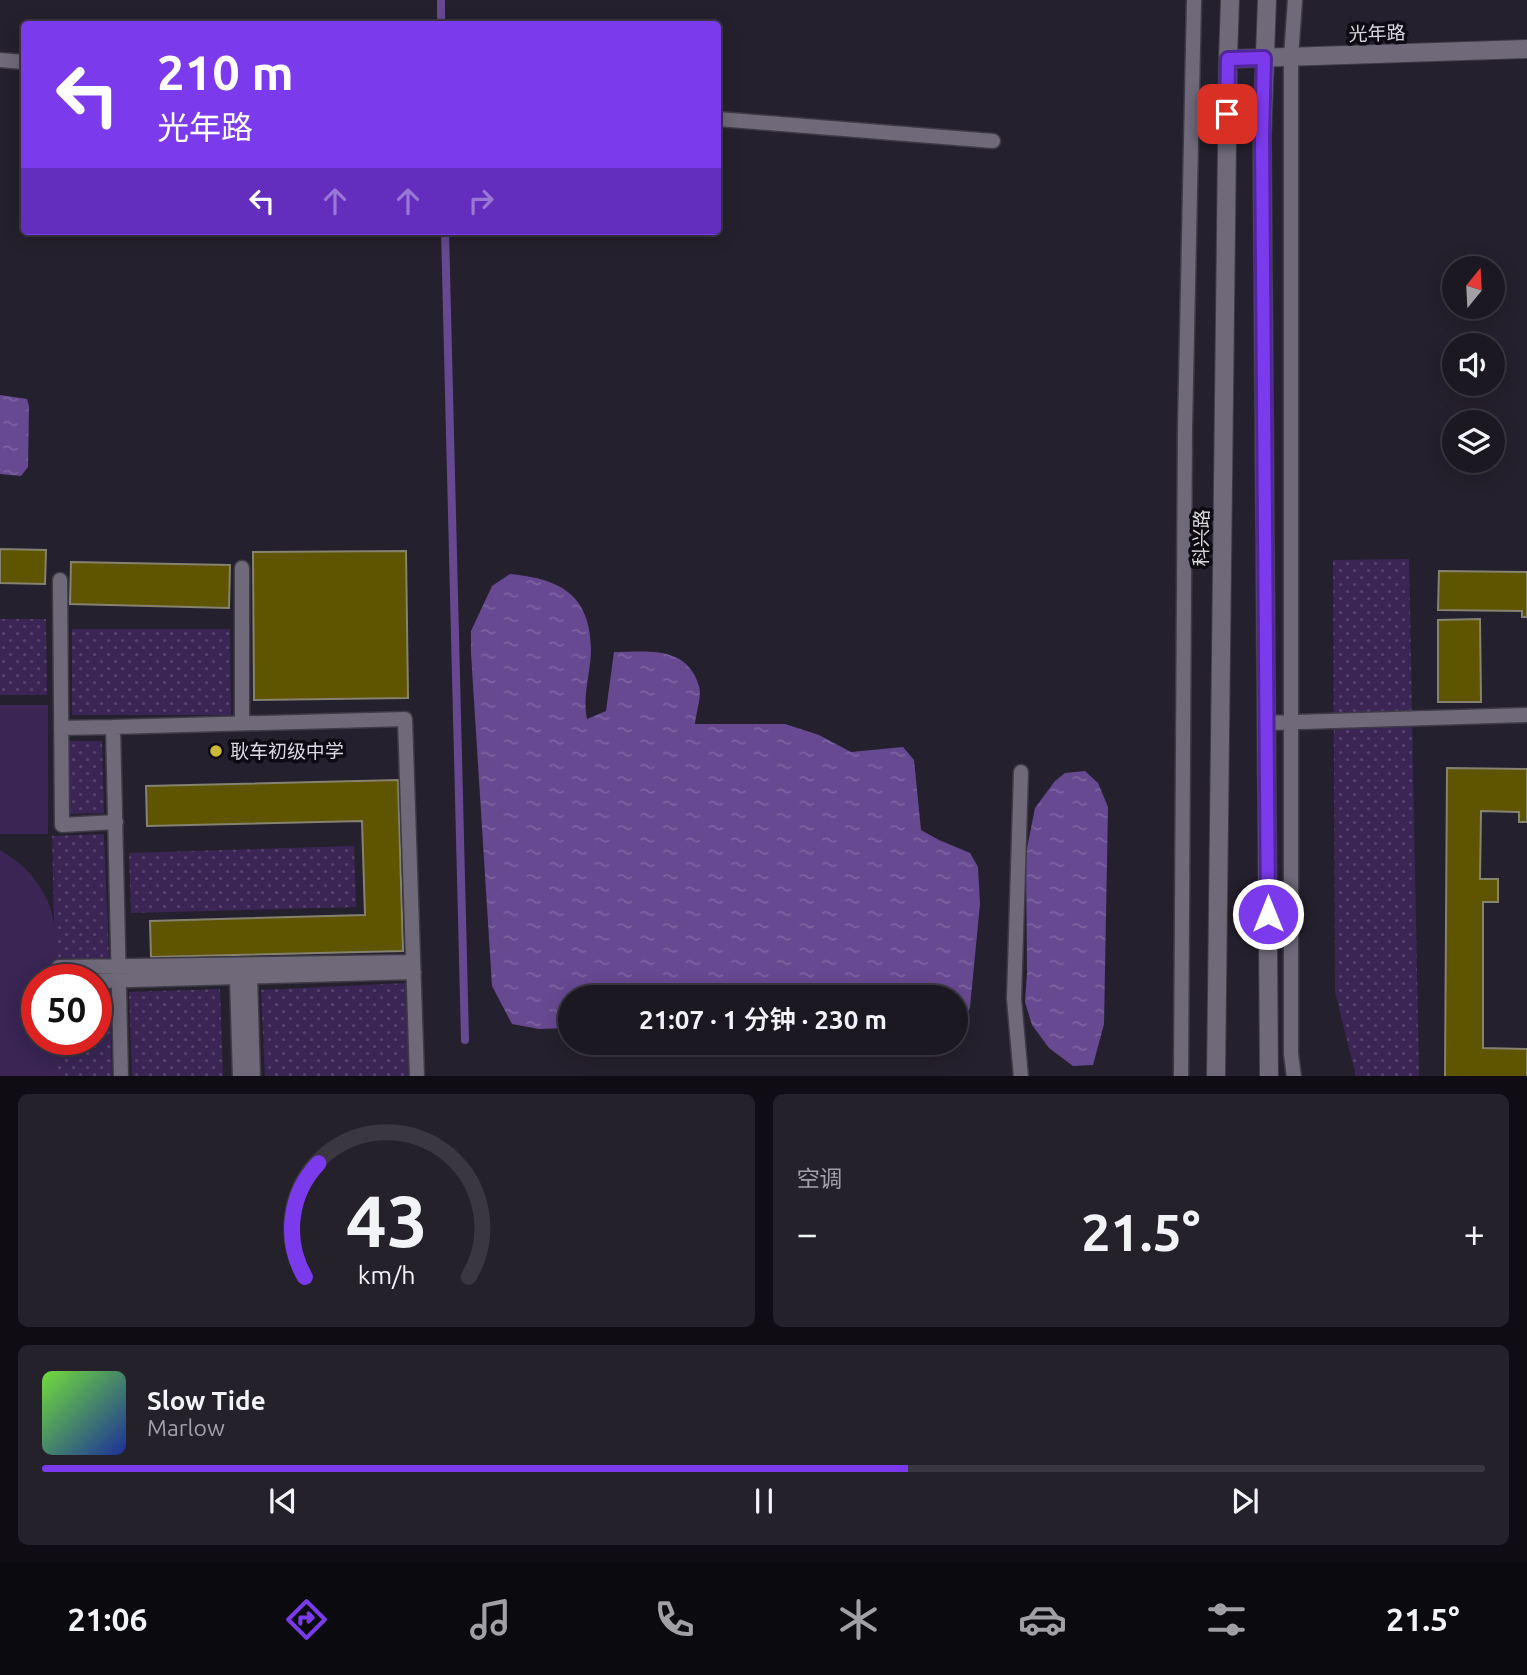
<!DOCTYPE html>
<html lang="zh">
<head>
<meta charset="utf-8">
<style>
	:root { --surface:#1c1822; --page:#25212a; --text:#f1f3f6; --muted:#a0a0a5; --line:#3a3740; --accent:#7c3aed }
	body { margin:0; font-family:Ubuntu,"Noto Sans SC",sans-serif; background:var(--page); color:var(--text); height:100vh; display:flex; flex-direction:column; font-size:26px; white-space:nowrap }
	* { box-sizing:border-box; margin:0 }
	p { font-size:23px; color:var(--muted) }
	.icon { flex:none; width:38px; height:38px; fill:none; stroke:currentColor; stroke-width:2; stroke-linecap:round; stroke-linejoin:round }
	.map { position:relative; height:1076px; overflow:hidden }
	.side { display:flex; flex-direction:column; gap:18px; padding:18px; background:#0f0d13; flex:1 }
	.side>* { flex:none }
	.hud { position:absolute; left:21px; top:21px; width:700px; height:214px; border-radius:7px; box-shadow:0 4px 18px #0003,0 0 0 2px var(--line); background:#7c3aed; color:#fff; overflow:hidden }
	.needle { width:46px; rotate:18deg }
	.tools { position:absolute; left:1442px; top:256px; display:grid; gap:14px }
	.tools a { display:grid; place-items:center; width:63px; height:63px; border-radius:50%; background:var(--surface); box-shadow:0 4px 18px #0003,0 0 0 2px var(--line); font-size:35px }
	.speed { position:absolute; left:21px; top:964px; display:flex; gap:14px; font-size:35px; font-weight:700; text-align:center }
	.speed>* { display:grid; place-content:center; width:91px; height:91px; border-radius:50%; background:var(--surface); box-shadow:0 4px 18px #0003,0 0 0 2px var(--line); line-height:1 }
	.speed .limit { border:10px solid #d22; background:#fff; color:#111 }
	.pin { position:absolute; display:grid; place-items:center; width:60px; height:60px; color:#fff; margin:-30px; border-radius:14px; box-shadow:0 4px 10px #0006 }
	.me { position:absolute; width:77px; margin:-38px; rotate:0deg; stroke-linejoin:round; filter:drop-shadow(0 0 5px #0008) }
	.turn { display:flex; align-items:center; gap:24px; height:147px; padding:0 21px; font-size:32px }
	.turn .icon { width:91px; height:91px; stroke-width:2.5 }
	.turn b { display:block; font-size:49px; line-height:60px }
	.lanes { display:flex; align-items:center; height:66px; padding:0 21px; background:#0003; justify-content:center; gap:35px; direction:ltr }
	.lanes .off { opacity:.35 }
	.big { font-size:52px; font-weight:600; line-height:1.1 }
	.side .tile { flex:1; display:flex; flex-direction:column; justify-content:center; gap:10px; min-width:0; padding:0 24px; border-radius:10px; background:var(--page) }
	.side .dial { align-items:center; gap:0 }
	.dial svg { height:182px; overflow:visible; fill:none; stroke:var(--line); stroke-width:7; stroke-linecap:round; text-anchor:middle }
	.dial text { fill:var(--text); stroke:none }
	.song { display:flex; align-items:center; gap:21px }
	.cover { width:84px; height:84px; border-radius:10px; background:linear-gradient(135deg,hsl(100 70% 55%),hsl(230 70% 35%)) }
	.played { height:7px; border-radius:4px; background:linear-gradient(90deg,var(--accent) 60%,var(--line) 60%) }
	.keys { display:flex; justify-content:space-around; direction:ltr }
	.heat { display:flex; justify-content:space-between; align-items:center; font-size:38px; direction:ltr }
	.side .tiles { flex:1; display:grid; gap:18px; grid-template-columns:1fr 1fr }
	.tile:last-child { grid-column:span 2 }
	.trip { position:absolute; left:558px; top:985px; width:410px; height:70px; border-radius:35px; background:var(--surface); box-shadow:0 4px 18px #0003,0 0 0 2px var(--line); font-weight:600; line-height:70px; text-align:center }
	.menu { display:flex; height:112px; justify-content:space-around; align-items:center; background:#0b0a0e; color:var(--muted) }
	.menu .icon { width:49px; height:49px }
	.menu .selected { color:var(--accent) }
	.menu b { font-size:32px; color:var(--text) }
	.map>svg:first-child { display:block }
	.grass { fill:url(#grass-dots) }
	.park { fill:#3a2555 }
	.water { fill:url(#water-ripples) }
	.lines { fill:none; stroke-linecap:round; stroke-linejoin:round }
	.stream { stroke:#674991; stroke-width:8 }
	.building { fill:#5f5400; stroke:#858270; stroke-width:2 }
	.lane-casing { stroke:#3f3b46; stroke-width:17 }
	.secondary-casing { stroke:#3f3b46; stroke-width:20 }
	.lane { stroke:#6f697a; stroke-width:14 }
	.secondary { stroke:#6f697a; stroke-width:18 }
	.route-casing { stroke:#51269a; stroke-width:18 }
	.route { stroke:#7c3aed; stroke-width:12 }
	.poi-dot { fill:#ccb938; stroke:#0d0b11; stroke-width:2.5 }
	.labels { text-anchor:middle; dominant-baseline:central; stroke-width:7; stroke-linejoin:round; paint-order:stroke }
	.street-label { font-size:19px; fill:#dcd9e2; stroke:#0d0b11 }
	.poi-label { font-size:19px; fill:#dcd9e2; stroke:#0d0b11; text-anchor:start }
</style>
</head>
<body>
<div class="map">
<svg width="1527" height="1077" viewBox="0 0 1527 1077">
	<defs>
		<pattern id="grass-dots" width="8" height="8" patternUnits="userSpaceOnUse" patternTransform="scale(1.75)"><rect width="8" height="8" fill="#3a2555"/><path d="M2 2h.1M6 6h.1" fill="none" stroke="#56446d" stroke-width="1.8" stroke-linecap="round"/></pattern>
		<pattern id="water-ripples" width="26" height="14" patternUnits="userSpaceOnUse" patternTransform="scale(1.75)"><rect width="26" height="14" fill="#674991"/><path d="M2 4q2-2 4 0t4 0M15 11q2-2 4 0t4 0" fill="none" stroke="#7c63a0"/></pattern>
	</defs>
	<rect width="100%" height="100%" fill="#25202d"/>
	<path class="grass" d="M1409 559 1419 1076H1356L1335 992 1333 560Z
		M0 619H46L47 695H0Z
		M72 629H230L231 715H72Z
		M68 741H102L104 813 70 814Z
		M104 834 109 959 55 961 52 836Z
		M354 846 356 907 131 913 129 853Z
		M406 983 409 1076H265L261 990Z
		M220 989 223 1076H132L129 992Z
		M110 993 112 1076H57V1040H96V994Z"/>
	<path class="park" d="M0 705H48V834H0Z
		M0 850C27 865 50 892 54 924 57 942 55 962 55 980H37V1040H57V1076H0Z"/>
	<path class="water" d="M0 395 27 399 29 406 28 467 21 476 0 474Z
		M510 574C560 579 590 594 591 649 591 673 582 695 587 719L606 711 614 652C647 652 687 645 699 686 702 696 696 713 695 724H785L819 735 851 752 903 747 914 760 921 830 939 840 970 853 978 867 980 904 970 1007 964 1025 956 1030V998H570V1028L539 1029 512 1024 492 986 471 653V631L492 586Z
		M1085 771 1098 783 1108 807 1104 1024 1093 1065 1073 1066 1049 1048 1032 1025 1025 1002 1027 973 1026 853 1035 808 1055 781 1065 773Z"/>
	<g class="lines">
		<path class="stream" d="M441 24V0
			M445 231 465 1040"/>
	</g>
	<path class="building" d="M0 549 46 550 45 584 0 583Z
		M406 551 408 698 254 700 253 552Z
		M71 562 230 565 229 608 70 604Z
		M1439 571 1527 572V617H1522V611L1438 610Z
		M1480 619 1481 702H1438V620Z
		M1447 768 1527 769V822H1519V812L1481 811 1480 879H1498V902H1483V1048L1527 1049V1077H1445Z
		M398 780 403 951 151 957 150 921 365 915 362 821 147 826 146 786Z"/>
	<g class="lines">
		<defs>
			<path id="lane" d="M0 60 24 62
				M718 119 993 141
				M242 568V723
				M60 580 62 825 116 822
				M1266 723 1527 715
				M61 728 113 727
				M247 970 250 976 253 1077
				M59 980V967L413 962
				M96 981 414 972
				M121 1077 113 727 405 719 417 1077
				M240 1077 237 977 241 969
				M1021 1077 1014 999 1021 772
				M1181 1077 1185 428 1194 0
				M1294 1077 1291 1054V57L1295 0"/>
			<path id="secondary" d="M1267 0 1262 136 1269 1077
				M1228 59 1527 49
				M1216 1077 1228 59 1230 0"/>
		</defs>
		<use href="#lane" class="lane-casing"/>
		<use href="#secondary" class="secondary-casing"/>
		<use href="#lane" class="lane"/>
		<use href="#secondary" class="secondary"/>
	</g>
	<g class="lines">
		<defs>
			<path id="route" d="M1227 114 1228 59 1264 58 1262 136 1268 914"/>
		</defs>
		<use href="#route" class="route-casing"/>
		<use href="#route" class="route"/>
	</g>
	<circle class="poi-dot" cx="216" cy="751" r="7"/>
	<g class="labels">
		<g class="street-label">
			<text transform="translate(1377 33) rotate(-2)">光年路</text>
			<text transform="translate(1201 538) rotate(-89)">科兴路</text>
		</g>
		<g class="poi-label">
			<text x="230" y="751">耿车初级中学</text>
		</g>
	</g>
</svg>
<div class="tools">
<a><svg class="needle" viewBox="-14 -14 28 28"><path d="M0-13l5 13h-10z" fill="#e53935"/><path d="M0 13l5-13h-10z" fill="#a0a0a5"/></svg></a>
<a><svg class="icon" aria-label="sound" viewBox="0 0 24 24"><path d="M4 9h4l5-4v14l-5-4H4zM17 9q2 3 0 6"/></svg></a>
<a><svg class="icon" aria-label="layers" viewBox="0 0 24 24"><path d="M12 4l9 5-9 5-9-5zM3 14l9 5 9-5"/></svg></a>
</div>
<div class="speed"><div class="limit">50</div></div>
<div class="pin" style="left:1227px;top:114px;background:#d93025"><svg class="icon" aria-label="arrive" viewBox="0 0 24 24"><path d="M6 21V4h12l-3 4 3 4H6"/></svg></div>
<svg class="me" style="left:1268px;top:914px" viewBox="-20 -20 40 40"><circle r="17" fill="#7c3aed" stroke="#fff" stroke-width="3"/><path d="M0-11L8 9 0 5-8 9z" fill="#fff"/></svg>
<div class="trip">21:07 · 1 分钟 · 230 m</div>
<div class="hud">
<div class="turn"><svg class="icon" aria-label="left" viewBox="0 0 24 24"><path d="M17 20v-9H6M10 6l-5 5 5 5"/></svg><div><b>210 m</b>光年路</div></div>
<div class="lanes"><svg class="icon" aria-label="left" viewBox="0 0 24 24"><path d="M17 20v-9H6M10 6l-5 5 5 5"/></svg><svg class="icon off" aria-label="ahead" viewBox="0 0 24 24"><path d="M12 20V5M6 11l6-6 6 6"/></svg><svg class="icon off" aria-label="ahead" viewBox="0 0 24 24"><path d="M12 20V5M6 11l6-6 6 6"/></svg><svg class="icon off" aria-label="right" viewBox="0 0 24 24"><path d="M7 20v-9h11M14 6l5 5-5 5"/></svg></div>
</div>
</div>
<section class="side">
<div class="tiles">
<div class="tile dial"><svg viewBox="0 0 100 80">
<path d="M14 69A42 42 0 1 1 86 69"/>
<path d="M14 69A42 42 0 0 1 20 19" stroke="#7c3aed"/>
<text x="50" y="56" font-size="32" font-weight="700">43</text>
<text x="50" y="72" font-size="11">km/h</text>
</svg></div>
<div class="tile"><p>空调</p>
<div class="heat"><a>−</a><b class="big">21.5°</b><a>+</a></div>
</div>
<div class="tile">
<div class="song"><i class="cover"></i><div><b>Slow Tide</b><p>Marlow</p></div></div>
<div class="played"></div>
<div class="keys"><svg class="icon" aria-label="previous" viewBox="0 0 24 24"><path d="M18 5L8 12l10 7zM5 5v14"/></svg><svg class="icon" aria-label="pause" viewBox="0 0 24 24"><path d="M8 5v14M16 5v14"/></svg><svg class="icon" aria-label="next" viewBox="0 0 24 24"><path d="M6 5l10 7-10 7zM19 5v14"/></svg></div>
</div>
</div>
</section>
<nav class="menu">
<b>21:06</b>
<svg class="icon selected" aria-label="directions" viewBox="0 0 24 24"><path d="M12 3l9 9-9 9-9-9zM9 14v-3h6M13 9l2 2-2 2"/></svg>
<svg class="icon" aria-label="music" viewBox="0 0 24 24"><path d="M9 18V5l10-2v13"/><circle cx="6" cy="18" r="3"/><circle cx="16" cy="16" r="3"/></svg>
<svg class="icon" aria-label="phone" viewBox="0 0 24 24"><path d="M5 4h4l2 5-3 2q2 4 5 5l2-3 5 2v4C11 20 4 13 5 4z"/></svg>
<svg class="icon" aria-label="climate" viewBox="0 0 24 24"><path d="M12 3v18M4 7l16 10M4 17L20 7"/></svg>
<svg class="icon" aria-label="car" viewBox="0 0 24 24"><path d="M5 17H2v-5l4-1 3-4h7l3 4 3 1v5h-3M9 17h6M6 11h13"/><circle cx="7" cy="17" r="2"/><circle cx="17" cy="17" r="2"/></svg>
<svg class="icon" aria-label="filters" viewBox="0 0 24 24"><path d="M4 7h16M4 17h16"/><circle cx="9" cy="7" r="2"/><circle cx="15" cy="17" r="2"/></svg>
<b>21.5°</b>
</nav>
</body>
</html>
